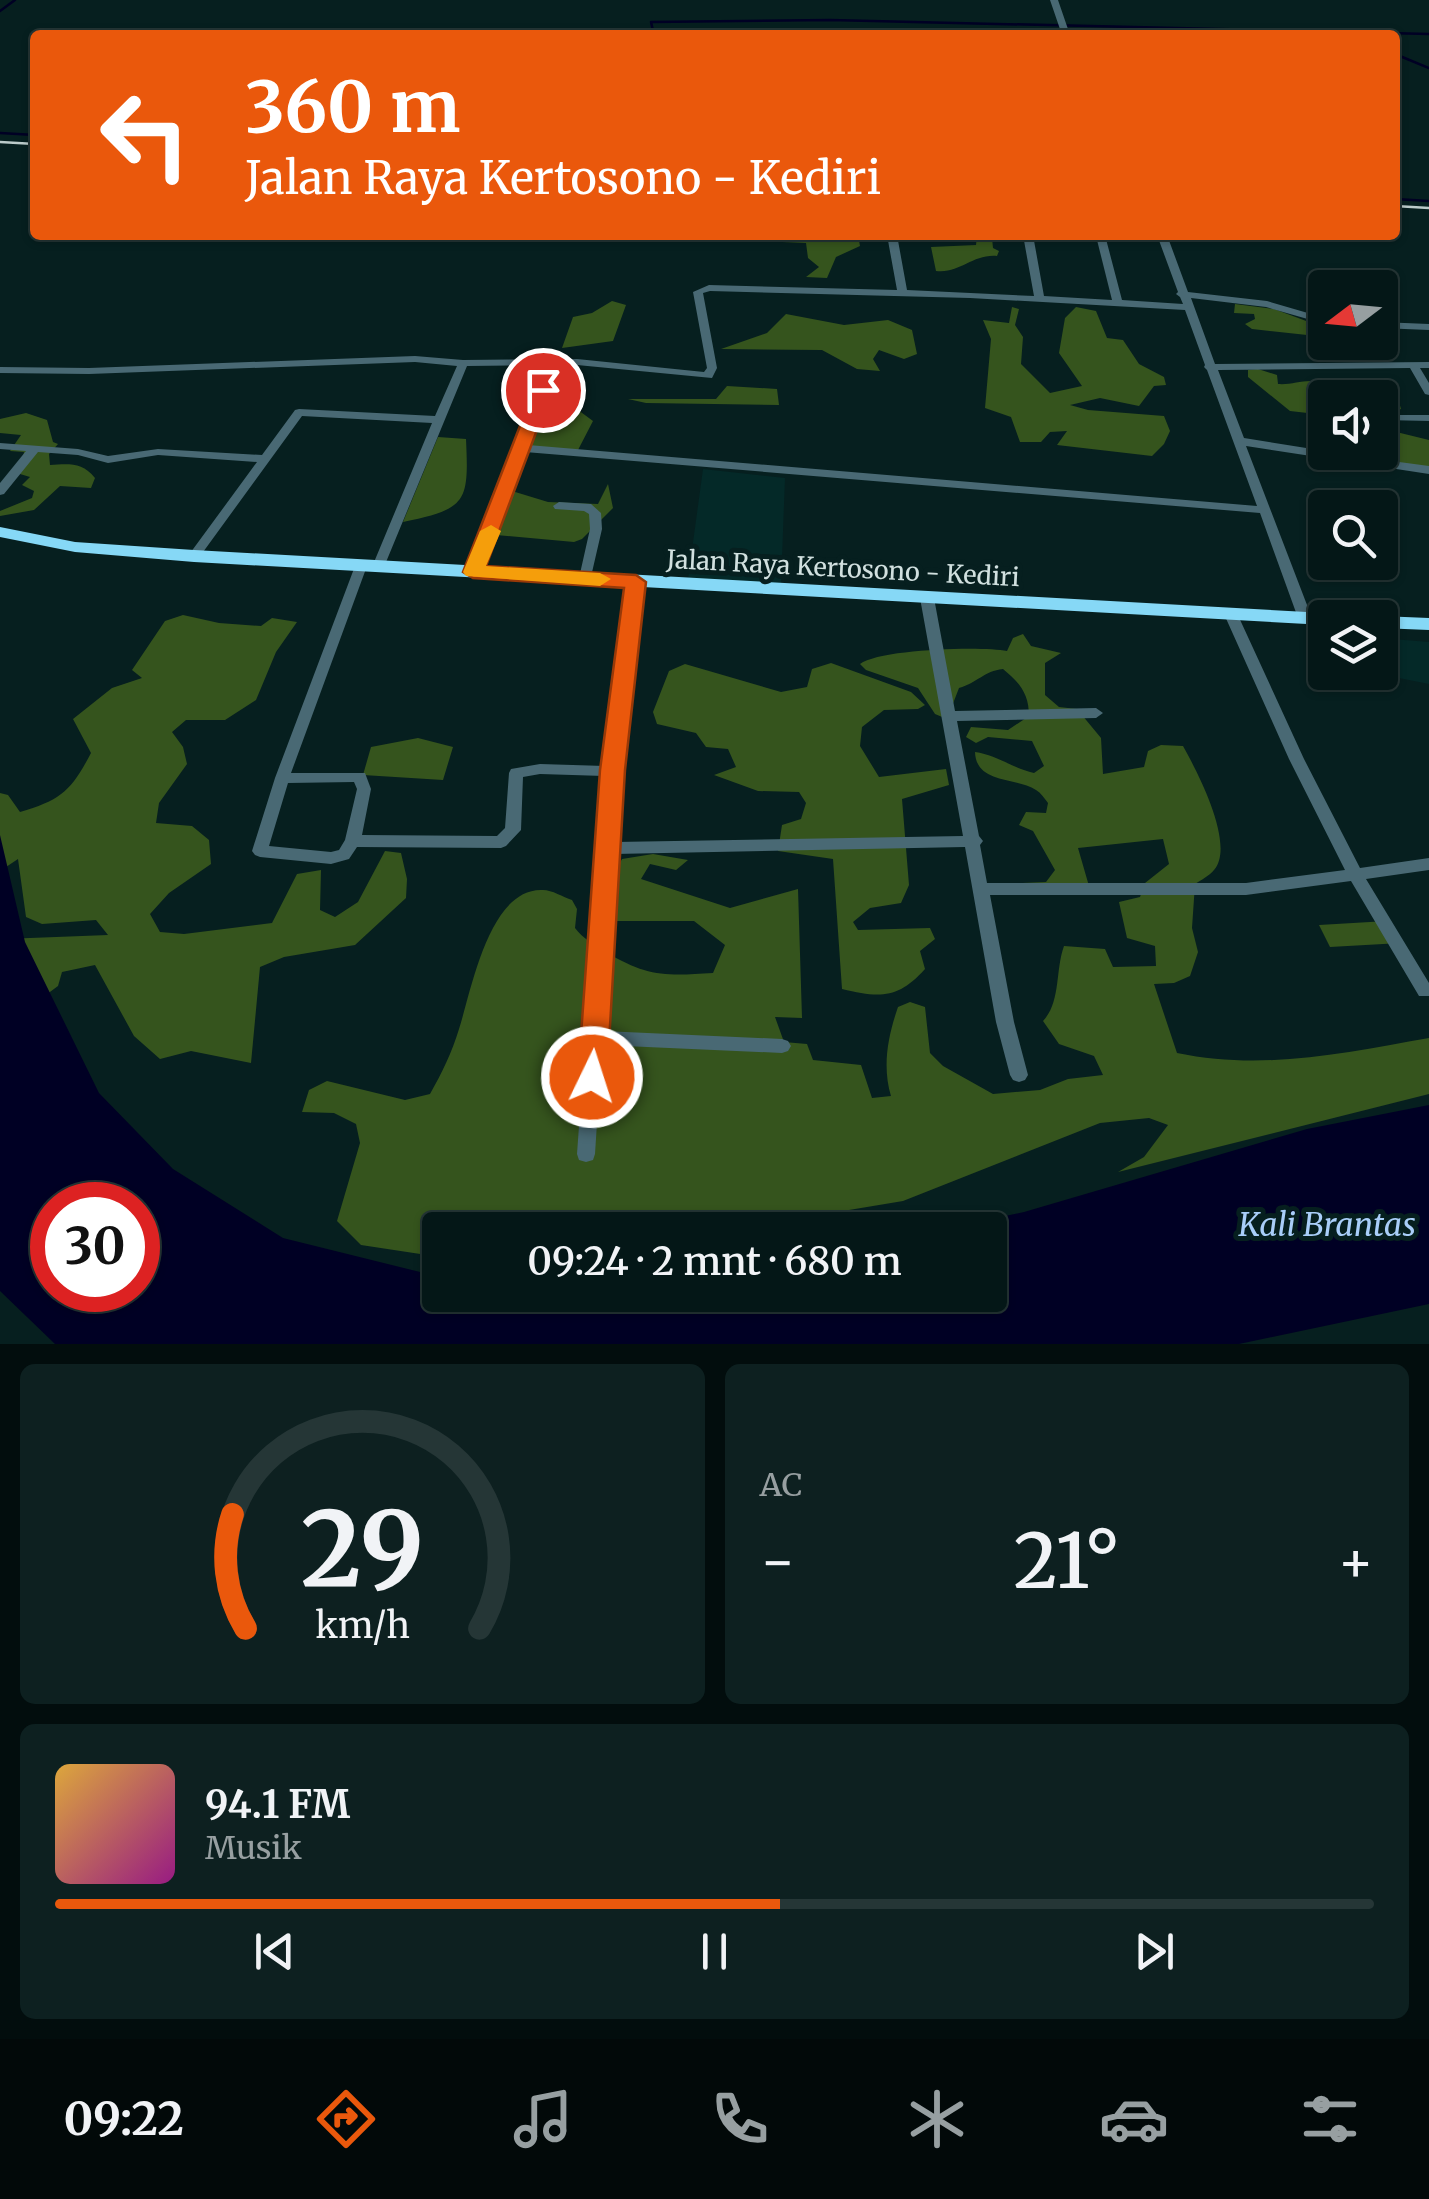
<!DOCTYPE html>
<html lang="id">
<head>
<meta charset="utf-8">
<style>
	:root { --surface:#041717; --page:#0d2020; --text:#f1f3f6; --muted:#979fa1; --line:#253636; --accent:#ea580c }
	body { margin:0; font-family:Merriweather,serif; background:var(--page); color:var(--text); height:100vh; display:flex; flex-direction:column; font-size:38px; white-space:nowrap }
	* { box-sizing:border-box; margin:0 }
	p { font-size:32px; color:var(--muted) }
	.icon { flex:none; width:55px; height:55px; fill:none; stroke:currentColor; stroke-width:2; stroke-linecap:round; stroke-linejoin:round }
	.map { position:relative; height:1344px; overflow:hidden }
	.panel { display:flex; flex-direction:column; gap:20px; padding:20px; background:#020d0d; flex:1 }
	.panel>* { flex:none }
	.guide { position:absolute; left:30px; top:30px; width:1370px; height:210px; border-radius:10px; box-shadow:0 2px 8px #0004,0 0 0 2px var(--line); background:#ea580c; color:#fff; overflow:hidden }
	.needle { width:65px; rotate:254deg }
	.controls { position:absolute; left:1308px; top:270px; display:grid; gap:20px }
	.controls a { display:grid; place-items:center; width:90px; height:90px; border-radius:10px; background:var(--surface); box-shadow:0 2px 8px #0004,0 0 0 2px var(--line); font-size:50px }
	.speed { position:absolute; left:30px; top:1182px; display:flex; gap:20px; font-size:50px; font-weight:700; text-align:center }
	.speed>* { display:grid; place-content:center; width:130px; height:130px; border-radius:50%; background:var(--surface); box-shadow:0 2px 8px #0004,0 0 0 2px var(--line); line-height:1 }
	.speed .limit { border:15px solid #d22; background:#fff; color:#111 }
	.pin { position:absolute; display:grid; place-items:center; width:85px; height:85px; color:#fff; margin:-42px; border:5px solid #fff; border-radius:50%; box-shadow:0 2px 10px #0007 }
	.me { position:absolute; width:110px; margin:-55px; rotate:4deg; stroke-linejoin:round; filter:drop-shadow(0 0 8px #0008) }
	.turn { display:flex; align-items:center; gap:35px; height:210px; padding:0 50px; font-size:45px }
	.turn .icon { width:130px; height:130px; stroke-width:2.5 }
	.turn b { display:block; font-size:70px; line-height:85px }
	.big { font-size:75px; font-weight:600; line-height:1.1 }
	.panel .tile { flex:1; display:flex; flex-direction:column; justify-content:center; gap:15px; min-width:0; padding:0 35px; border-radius:15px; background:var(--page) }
	.panel .dial { align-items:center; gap:0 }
	.dial svg { height:260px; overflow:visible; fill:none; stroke:var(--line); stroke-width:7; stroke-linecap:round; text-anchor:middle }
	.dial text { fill:var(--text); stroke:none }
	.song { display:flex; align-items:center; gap:30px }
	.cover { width:120px; height:120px; border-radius:15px; background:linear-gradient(135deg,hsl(40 70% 55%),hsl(310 70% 35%)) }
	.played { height:10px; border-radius:5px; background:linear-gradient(90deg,var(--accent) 55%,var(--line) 55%) }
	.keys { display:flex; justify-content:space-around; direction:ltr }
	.heat { display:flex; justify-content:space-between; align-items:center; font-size:55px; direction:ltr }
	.panel .tiles { flex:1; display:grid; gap:20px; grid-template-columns:1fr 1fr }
	.tile:last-child { grid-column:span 2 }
	.trip { position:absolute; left:422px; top:1212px; width:585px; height:100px; border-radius:10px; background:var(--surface); box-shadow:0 2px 8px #0004,0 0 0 2px var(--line); font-weight:600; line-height:100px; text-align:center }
	.menu { display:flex; height:160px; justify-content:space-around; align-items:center; background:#020909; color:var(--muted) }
	.menu .icon { width:70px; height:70px }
	.menu .on { color:var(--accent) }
	.menu b { font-size:45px; color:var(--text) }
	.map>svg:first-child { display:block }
	.built { fill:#042928 }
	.forest { fill:#35541d }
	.water { fill:#000024; fill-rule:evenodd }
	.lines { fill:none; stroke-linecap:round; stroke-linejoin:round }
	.stream { stroke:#000024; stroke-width:2.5 }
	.minor { fill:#496974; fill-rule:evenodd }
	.highway { fill:#86d8f6; fill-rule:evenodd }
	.rail { stroke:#bbcbca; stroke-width:2.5 }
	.route { fill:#ea580c; stroke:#983908; stroke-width:2.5 }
	.slow { fill:#f59e0b }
	.labels { text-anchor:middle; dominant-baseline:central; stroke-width:10; stroke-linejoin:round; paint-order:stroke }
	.street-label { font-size:25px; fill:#d1e0df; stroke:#061f1f }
	.near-water-label { font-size:32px; font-style:italic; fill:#a9cef9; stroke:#061f1f }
</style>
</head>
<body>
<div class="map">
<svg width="1429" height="1344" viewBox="0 0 1429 1344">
	<rect width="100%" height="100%" fill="#061f1f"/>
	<path class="built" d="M703 469 785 478 781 585 688 579Z
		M1380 638 1429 642V684L1374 673 1380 672Z"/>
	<path class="forest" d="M785 235H858L860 246 836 257 827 278 806 277 819 267 808 258 806 243 782 242Z
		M977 235 992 238 993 248 999 251 997 256C972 254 960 274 936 271L931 247 976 245Z
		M612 301 626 305 613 341 562 348 573 317 592 313Z
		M1235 304 1274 309 1317 325 1307 335 1252 329 1245 324 1255 319 1254 314 1234 313Z
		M1012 307 1019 309 1015 325 1023 337 1021 364 1050 393 1082 386 1059 353 1065 318 1076 307 1096 311 1107 338 1123 340 1139 364 1164 377 1166 385 1154 386 1139 406 1100 398 1070 405 1088 410 1164 416 1170 431 1164 444 1152 456 1057 445 1067 431 1050 432 1041 442H1020L1011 417 985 408 991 339 983 320 1009 323Z
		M786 314 844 325 888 320 912 330 917 354 904 359 879 350 873 359 880 371 857 369 822 350 721 349 767 333Z
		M1258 369 1277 375 1278 384C1289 385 1300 381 1310 381 1322 381 1326 393 1338 395 1359 397 1395 377 1401 409L1380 415V398H1325V415L1290 411 1248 377V370Z
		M552 382 572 391 570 404 593 421 578 450 529 446Z
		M727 386 777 389 779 405 646 403 628 399H716Z
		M26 413 47 420 53 442 58 444 49 454 50 465C69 464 82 462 95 478L91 488 60 486 34 510 0 516V511L32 498 34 491 22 485 30 477 20 474 24 452 10 451 21 435 0 433V419Z
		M1380 428 1429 440V467L1364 458 1358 453 1380 452Z
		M438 437 466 439C469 502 467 509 403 522Z
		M608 484 613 508 582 539 574 542 496 535 512 491 548 502 598 504Z
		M183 615 219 623 261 626 272 618 297 622 276 652 256 700 225 720H186L172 732 183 747 187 764 159 803 156 823 192 826 209 840 211 864 169 893 150 914 160 932 184 934 272 923 297 874 321 870 320 910 335 917 358 902 385 851 401 853 407 879 406 898 355 945 284 957 260 967 251 1063 191 1051 160 1059 134 1036 95 965 62 972 58 986 31 1006 4 939 108 935 96 920 42 924 26 917 18 859 0 871V793L8 795 20 812C61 800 71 791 91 753L73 719 112 688 142 678 132 670 165 621Z
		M1023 634 1031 646 1061 653 1045 663V695L1059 707 1077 709 1101 738 1103 774 1144 767 1148 751 1161 745 1183 746C1197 771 1236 845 1214 870 1209 876 1201 880 1195 884L1192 928 1198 952 1190 976 1174 983 1154 984 1177 1053C1263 1071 1344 1053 1429 1038V1094L1118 1172 1144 1157 1168 1125 1149 1118 1100 1123 903 1201 819 1215 712 1219 631 1230H440V1257L361 1245 337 1221 360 1143 356 1124 334 1113 302 1112 309 1090 327 1081 405 1100 430 1094C442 1073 452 1052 459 1029 471 992 489 887 543 890 552 890 563 897 572 900L577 909 575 928C583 939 594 944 606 952 647 977 666 976 713 973L725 945 694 921H604L610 881 622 859 653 854 688 860 676 870 650 864 641 879 730 908 798 889 802 1018 775 1017 784 1042 807 1044 813 1060 861 1065 872 1098 891 1096C882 1066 888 1036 898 1007L910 1002 925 1007 930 1053 943 1066 993 1094 1040 1090 1068 1079 1103 1075 1094 1056 1059 1044 1043 1021C1061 1002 1055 971 1064 946L1105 949 1113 967 1156 966 1155 946 1127 938 1119 902 1140 897 1145 883 1169 864 1163 839 1078 848 1091 893 1000 884 1046 882 1055 870 1033 831 1019 825 1026 812 1046 813 1048 803C1044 798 1041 793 1036 790 1016 777 976 784 975 752 997 755 1012 768 1034 773L1044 766 1032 741 988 737 976 743 966 737 971 727 1008 730 1029 716C1029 694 1020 683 1003 669 984 671 977 683 959 688L947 719 935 714 918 688 866 670 860 664C880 649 982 646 1007 651L1013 638Z
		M831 663 911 692 925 705 918 709 884 710 862 727 860 746 879 777 946 769 949 785 902 799 909 885 901 903 870 908 853 922 858 930 930 928 935 939 920 951 925 969C898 999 880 998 842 989L833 859 778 851 782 825 801 819 806 803 799 792 758 791 714 775 736 767 728 749 706 747 696 733 657 724 653 712 669 671 685 664 781 692 807 687 812 669Z
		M418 738 453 747 443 780 363 775 371 747Z
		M1387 921 1401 943 1330 947 1319 925Z"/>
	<path class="water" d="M0 835 25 942 99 1093 173 1169 283 1238 420 1272 440 1273V1295H990V1230H940L1024 1212 1307 1129 1429 1105V1304L1239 1344H55L0 1291ZM52 1205H138V1290H52Z"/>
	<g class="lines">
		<path class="stream" d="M0 11 15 0
			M654 35 651 22 830 20 1429 34
			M1395 54 1429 68
			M0 133 35 135
			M1395 199 1429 201"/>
		<path class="minor" d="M1050 0H1058L1070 35H1062Z
			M887 235H897L907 290 1034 296 1023 235H1033L1044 296 1112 300 1097 240 1091 235H1102L1106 239 1122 300 1183 304 1180 297 1176 294 1178 292 1157 235H1167L1188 292 1267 301 1325 318V324L1266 307 1191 298 1215 364 1429 362V368H1420L1429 383V395L1425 394 1410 368 1218 370 1244 438 1325 451V452L1429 466V474L1246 446 1312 618 1305 622 1298 618 1260 513 525 452 479 572 478 575H468L467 572 547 365 467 366 384 567 378 571 372 567 432 423 302 416 198 559 194 560 188 556 257 462 158 455 108 463 78 455 38 452 4 494 0 495V483L26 451 0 449V443L78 449 108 456 158 449 262 455 295 410 299 409 435 416 457 366 415 362 89 374 0 373V367L89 368 415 356 463 360 577 359 704 372 707 368 693 292 709 285 897 290ZM710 291 970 298 1185 310 1205 365 1204 367 1207 370 1257 506 528 445 558 365H577L712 378 717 368 703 293Z
			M1380 322 1429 324V330L1380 328Z
			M1388 415H1429V421L1384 420 1382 418Z
			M559 502 591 504 601 513 602 529 590 581H580L579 578 590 529 589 514 584 511 555 509 553 506Z
			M361 562 367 566 291 773H365L371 789 362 835 497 836 505 828 509 773 511 769 540 764 605 766 630 582 636 578 642 582 619 771 615 842 963 836 920 598 927 594 934 598 955 711 1096 708 1103 713 1096 718 957 721 979 836 983 841 980 845 987 883H1246L1345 870 1289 759 1224 614 1226 611H1236L1304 759 1360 868 1429 858V870L1366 879 1429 983V996H1419L1351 881 1246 895H990L1014 1022 1028 1075 1025 1080 1019 1082 1013 1080 1010 1075 996 1022 965 847 614 854 603 1031 782 1039 788 1041 791 1046 788 1051 782 1053 602 1045 595 1154 593 1160 586 1162 579 1160 577 1154 604 776 540 774 523 777 521 830 506 846 501 848 357 847 349 859 331 864 260 857 255 855 252 851 275 778 355 566ZM354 782 357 789 345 840 339 850 331 852 269 846 288 783Z"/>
		<path class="highway" d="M0 527 75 542 194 550 1325 613 1334 618H1325V625L194 562 75 552 0 537Z
			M1380 616 1429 618V630L1380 628V618H1374Z"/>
		<path class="rail" d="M0 142 35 144
			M1395 206 1429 208"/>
	</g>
	<path class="route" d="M543 384 552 390 486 566 636 575 646 582 625 770 607 1077 603 1086 592 1089 582 1086 578 1077 600 770 624 588 473 578 463 572 534 390Z"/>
	<path class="slow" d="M491 525 501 531 486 566 600 573 611 579 600 586 466 576 463 572 480 531Z"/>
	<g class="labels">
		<g class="street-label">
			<text transform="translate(843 568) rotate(3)">Jalan Raya Kertosono - Kediri</text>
		</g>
		<g class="near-water-label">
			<text x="1327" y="1225">Kali Brantas</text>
		</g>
	</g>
</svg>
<div class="controls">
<a><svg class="needle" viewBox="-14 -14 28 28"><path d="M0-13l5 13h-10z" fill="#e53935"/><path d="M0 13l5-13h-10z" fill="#979fa1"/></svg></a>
<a><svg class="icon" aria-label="sound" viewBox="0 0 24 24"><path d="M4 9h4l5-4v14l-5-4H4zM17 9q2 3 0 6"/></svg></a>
<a><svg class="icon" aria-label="search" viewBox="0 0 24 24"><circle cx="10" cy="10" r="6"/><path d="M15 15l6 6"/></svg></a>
<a><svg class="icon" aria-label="layers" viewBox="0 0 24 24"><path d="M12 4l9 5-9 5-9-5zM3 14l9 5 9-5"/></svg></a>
</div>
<div class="speed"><div class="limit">30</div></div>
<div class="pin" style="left:543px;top:390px;background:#d93025"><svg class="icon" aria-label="arrive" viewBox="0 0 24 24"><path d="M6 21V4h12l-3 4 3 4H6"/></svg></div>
<svg class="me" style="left:592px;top:1077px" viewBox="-20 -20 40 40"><circle r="17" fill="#ea580c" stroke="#fff" stroke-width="3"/><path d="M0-11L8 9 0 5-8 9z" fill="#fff"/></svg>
<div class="trip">09:24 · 2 mnt · 680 m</div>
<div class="guide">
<div class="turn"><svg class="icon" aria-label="left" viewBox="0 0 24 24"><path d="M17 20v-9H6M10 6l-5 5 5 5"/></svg><div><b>360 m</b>Jalan Raya Kertosono - Kediri</div></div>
</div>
</div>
<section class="panel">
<div class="tiles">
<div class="tile dial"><svg viewBox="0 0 100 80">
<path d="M14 69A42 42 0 1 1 86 69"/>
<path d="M14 69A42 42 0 0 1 10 34" stroke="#ea580c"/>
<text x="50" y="56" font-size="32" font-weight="700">29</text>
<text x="50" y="72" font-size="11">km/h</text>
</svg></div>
<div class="tile"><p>AC</p>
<div class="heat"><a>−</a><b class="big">21°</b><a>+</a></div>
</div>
<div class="tile">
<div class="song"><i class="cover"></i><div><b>94.1 FM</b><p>Musik</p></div></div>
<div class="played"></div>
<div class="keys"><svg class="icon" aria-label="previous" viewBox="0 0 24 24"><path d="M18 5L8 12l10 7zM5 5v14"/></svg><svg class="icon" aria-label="pause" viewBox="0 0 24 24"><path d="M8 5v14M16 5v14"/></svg><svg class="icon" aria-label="next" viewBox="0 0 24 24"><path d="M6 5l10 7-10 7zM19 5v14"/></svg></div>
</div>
</div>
</section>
<nav class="menu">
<b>09:22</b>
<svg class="icon on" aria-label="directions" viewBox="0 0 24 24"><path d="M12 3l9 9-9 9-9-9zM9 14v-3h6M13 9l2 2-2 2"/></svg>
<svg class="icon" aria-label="music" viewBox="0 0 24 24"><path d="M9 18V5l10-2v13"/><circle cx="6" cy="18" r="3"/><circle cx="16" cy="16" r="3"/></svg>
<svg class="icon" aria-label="phone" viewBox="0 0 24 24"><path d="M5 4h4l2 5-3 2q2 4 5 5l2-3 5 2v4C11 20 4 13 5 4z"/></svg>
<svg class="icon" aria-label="climate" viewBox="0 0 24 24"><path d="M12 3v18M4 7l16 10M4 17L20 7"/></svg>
<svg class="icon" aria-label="car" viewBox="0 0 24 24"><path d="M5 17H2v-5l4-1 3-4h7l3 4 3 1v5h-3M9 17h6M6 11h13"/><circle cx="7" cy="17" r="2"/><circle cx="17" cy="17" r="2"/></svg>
<svg class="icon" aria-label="filters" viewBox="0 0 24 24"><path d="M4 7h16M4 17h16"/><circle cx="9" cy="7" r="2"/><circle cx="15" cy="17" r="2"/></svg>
</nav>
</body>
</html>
